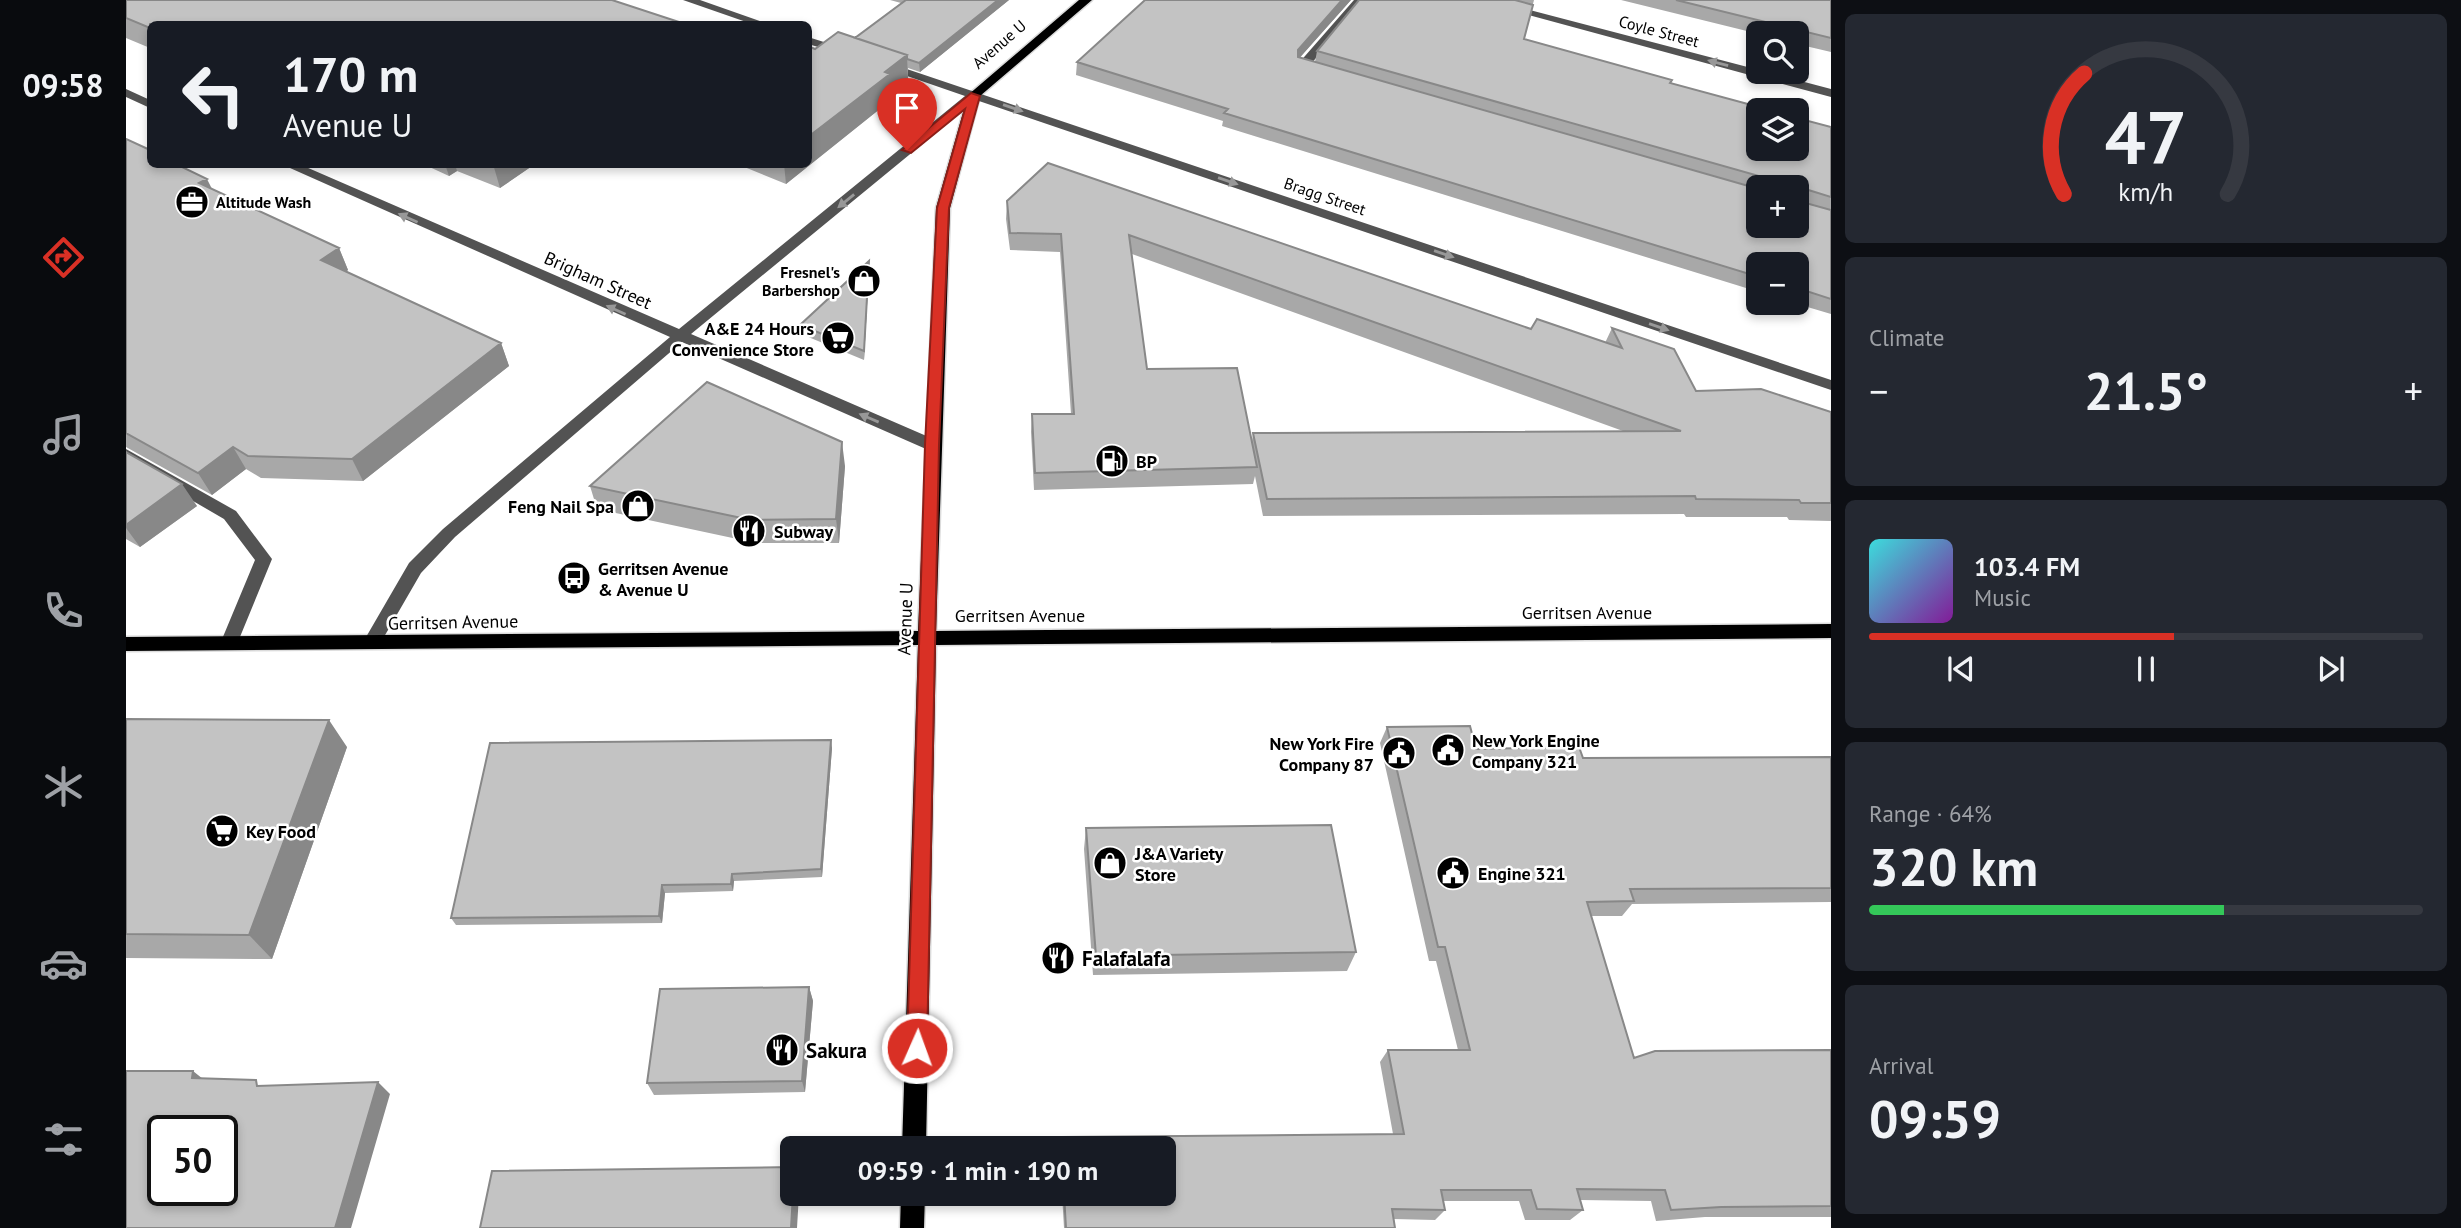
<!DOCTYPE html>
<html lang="en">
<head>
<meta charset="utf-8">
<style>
	:root { --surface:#171b24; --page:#242831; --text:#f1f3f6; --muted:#9ea1a6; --line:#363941; --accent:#d93025 }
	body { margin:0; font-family:"PT Sans",sans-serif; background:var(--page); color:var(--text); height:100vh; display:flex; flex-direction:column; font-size:26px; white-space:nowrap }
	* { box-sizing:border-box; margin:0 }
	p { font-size:23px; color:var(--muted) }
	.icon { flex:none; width:38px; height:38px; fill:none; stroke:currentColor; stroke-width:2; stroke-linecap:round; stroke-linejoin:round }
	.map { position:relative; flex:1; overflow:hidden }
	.panel { display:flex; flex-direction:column; gap:14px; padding:14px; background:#0d0f14; width:630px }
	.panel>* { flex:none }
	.top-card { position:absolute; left:21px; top:21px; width:665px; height:147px; border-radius:10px; box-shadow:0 4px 10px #0003; background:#171b24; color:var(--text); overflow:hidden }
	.fabs { position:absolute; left:1620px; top:21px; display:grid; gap:14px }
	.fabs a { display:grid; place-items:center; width:63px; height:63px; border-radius:10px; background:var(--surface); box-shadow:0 4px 10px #0003; font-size:35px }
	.speed { position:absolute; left:21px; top:1115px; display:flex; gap:14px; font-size:35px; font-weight:700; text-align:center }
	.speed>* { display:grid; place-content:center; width:91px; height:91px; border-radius:50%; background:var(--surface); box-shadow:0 4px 10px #0003; line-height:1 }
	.speed .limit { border:4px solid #111; border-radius:10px; background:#fff; color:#111 }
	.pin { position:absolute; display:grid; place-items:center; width:60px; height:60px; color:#fff; margin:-72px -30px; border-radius:50% 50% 50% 0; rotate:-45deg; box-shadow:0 0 7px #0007 }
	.pin .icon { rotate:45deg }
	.me { position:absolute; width:77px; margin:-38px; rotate:2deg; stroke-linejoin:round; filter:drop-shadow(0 0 5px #0008) }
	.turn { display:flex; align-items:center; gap:24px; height:147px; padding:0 21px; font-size:32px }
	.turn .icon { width:91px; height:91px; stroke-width:2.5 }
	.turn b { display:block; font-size:49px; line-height:60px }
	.big { font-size:52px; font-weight:700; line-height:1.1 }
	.panel .tile { flex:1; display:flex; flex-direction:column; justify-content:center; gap:10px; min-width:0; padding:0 24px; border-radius:10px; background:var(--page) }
	.panel .dial { align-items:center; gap:0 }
	.dial svg { height:182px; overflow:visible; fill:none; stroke:var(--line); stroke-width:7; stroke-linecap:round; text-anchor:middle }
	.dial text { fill:var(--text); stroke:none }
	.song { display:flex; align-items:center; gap:21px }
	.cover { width:84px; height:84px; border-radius:10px; background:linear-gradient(135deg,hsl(180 70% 55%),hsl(290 70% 35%)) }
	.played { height:7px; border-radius:4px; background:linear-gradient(90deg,var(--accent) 55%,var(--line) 55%) }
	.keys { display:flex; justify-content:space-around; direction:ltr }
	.heat { display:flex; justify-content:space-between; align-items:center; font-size:38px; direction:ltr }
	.charge { height:10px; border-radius:5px; background:linear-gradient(90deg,#34c759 64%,var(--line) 0) }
	.trip { position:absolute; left:654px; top:1136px; width:396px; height:70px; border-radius:10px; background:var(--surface); box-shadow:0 4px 10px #0003; font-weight:700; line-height:70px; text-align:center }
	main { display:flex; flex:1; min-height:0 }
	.tab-bar { display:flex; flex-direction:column; width:126px; justify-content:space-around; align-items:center; background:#090b0e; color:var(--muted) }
	.tab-bar .icon { width:49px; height:49px }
	.tab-bar .selected { color:var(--accent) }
	.tab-bar b { font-size:32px; color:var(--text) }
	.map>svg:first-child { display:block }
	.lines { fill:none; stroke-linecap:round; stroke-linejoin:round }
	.major-casing { stroke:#dbdbdb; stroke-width:3 }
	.minor { fill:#535353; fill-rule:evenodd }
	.major { fill:#000; fill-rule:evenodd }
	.wall { fill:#a8a8a8; fill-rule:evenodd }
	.shaded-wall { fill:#888 }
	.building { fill:#c3c3c3; stroke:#888; stroke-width:2; fill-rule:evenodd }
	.oneway { fill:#989898 }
	.route { fill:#d93025; stroke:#8d1f18; stroke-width:2 }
	.labels { text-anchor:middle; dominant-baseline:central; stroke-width:5; stroke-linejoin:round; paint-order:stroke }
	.far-street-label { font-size:16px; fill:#000; stroke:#fff }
	.far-poi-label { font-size:16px; font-weight:bold; fill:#000; stroke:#fff; text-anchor:start }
	.street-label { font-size:18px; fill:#000; stroke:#fff }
	.poi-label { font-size:18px; font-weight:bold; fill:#000; stroke:#fff; text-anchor:start }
	.near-poi-label { font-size:21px; font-weight:bold; fill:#000; stroke:#fff; text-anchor:start }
</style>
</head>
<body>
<main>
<nav class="tab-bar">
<b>09:58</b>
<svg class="icon selected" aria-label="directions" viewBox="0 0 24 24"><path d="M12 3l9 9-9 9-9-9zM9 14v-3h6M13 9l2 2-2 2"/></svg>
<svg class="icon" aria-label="music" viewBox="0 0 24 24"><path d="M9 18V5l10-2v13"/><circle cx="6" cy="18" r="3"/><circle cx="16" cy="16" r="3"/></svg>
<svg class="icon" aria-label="phone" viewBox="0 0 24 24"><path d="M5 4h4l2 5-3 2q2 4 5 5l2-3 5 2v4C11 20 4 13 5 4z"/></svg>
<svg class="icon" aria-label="climate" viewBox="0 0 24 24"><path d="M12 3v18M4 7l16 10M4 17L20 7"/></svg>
<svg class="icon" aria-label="car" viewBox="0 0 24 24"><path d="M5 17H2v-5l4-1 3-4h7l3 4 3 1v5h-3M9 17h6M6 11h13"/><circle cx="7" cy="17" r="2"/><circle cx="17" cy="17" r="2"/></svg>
<svg class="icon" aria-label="filters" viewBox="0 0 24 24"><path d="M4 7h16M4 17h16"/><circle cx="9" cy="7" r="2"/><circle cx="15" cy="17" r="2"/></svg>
</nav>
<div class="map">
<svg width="1705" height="1228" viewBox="0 0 1705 1228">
	<rect width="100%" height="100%" fill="#fff"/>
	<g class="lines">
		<defs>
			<path id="major" d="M953 0H966L854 96 824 208 810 631 1705 624V638L810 645 800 1148H776L792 645 0 651V637L792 631 810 208 842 95Z
				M775 1194H799L798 1228H774Z"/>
		</defs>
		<use href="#major" class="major-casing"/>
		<path class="minor" d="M557 0H574L642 24H626Z
			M1228 0H1240L1184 65 1193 68V72L1172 68V64Z
			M1347 0H1366L1705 89V97Z
			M682 37 720 49 722 51 716 54 682 44Z
			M755 63H763L1705 380V390L850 100 565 334 812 441 814 445 812 449H800L556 342 329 537 295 573 251 649H239L236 644 283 563 317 529 544 337 155 164H173L553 329 839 96 755 67Z
			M0 89 24 100V108L0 97Z
			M0 449 110 511 146 559 109 649H97L94 644 129 560 98 519 0 462Z"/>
		<use href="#major" class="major"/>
	</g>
	<path class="wall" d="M0 0 24 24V48L0 38Z
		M764 0H883L794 72 782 68V81L765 95V100L660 184 611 164H682L689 49 729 38 775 3Z
		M1225 0 1174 57 1189 62 1191 51 1233 0H1408L1398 39 1544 83 1705 127V314L1668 303H1671V264H1633V292L1096 126 1097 121 950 75 951 62ZM1633 187H1671L1633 226Z
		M1495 0H1705V52L1671 44V33L1633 34Z
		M0 139 24 164H53L86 189 213 248 222 270 220 272 375 343 383 366 237 481 135 478 120 469 86 495 0 447Z
		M297 164H409L374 188 331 171 323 176Z
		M881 201 1405 329 1479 343 1486 328 1570 391 1705 412V521L1663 520 1661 517H1560L1558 514 1137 516 1129 476 1127 484 908 490 905 432 906 414H945L934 252 884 250 880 219ZM1006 254 1497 431 1127 433 1126 441 1021 369Z
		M743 270 738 360 675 334 674 325Z
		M0 452 71 506 14 547 0 539Z
		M719 466 713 543H630L471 509 464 486Z
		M0 719 221 747 146 959 0 958Z
		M1261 727 1350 749 1457 758 1705 757V902L1506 904 1496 916H1465L1508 1058 1705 1050V1217H1579L1530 1221 1525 1201 1454 1200 1457 1210 1444 1220H1399L1393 1201H1317L1319 1210 1309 1220 1268 1219 1269 1228H938L936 1194H1038V1148H934L936 1137 1267 1134 1254 1062 1262 1050H1332L1310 961H1303L1254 743Z
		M706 748 696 877 608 881 607 891 539 893 536 923 330 925 325 918Z
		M960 828 1230 952 1221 971 967 975 958 849Z
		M683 987 687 1001 679 1092 528 1095 521 1083Z"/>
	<path class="shaded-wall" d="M872 0H883L794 72 793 63Z
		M1216 0H1225L1170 62 1172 50Z
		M781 55 782 81 765 95V100L660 184 658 164H682V137Z
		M319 164H329L331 171 323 176Z
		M367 164H409L374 188Z
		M81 179 92 201 73 183Z
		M213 248 222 270 205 282 195 260Z
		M743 261V270L738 360V351Z
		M375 343 383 366 237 481 226 459Z
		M716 442 719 466 713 543 710 519Z
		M107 447 120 469 86 495 72 473Z
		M56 484 71 506 14 547 0 528V525Z
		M203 720 221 747 146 959 123 935Z
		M705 740 706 748 696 877 695 869Z
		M606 874 608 881 607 891 605 884Z
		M536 885 539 893 536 923 533 916Z
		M683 987 687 1001 679 1092 676 1081Z
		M67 1071 82 1083 66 1078Z
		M252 1082 264 1094 225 1228H209Z
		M667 1194H673L671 1228H665Z"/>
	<path class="building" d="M0 0H486L559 24H24V28L0 18Z
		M780 0H872L793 63 781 59V55L729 38Z
		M1019 0H1216L1172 50V57L1633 189V226H1671V187H1641L1640 178 1191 51 1233 0H1389L1407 5 1398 39 1546 80 1544 83 1644 110H1633V149H1671V118L1705 127V197L1679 189 1676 192V202L1705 210V299L1671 288V264H1633V277L1098 113 1102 109 951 62Z
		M1550 0H1705V38Z
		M712 32 781 55 759 72 764 74 682 137V46L689 49Z
		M0 139 24 150V164H50L81 179 73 183 213 248 195 260 375 343 226 459 122 456 107 447 72 473 0 433Z
		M922 163 1405 329 1411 319 1496 348 1486 328 1548 349 1570 391 1635 389 1705 412V503H1675L1673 500 1570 499 1569 496 1141 499 1127 433 1555 431 1003 235 1021 369 1111 368 1131 467 909 473 906 414H948L935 234 884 233 881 201Z
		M743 261 738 351 674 325Z
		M581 382 716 442 710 519 625 520 464 486Z
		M0 452 56 484 0 525Z
		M0 719 203 720 123 935 0 934Z
		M1344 726 1350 749 1453 747 1457 758 1705 757V888L1504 889 1508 901 1461 902 1508 1058 1529 1051 1705 1050V1206L1595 1207 1545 1210 1539 1190 1451 1189 1457 1210 1411 1209 1405 1190H1315L1319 1210 1266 1209 1269 1228H940L938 1194H1038V1148H936V1137L1278 1134 1262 1050H1344L1319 947H1312L1261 727Z
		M705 740 695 869 606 874 605 884 536 885 533 916 325 918 364 743Z
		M1205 825 1230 952 970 956 960 828Z
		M683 987 676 1081 521 1083 534 989Z
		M0 1071H67L66 1078 130 1080 131 1086 252 1082 209 1228H0ZM37 1130H96V1190H37Z
		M667 1167V1194L665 1228H354L366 1171Z"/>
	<defs><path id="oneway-solid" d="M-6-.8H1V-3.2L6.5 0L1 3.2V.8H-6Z" transform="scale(1.75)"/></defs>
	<g class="oneway">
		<use href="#oneway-solid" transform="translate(1592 63) rotate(-165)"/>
		<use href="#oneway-solid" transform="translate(887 108) rotate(19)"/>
		<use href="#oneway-solid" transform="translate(1102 181) rotate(19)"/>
		<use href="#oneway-solid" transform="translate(720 201) rotate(141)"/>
		<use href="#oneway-solid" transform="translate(282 218) rotate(-156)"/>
		<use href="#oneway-solid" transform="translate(1318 254) rotate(19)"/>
		<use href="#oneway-solid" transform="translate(490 310) rotate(-156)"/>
		<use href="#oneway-solid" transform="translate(1533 327) rotate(19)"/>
		<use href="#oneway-solid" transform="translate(743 418) rotate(-157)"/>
	</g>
	<path class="route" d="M845 93 854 96 823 208 813 445 801 1048 798 1055 791 1058 784 1055 781 1048 799 445 811 208 839 109 785 153 776 150Z"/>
	<defs>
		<symbol id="office-disc" viewBox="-11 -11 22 22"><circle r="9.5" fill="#000" stroke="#fff"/><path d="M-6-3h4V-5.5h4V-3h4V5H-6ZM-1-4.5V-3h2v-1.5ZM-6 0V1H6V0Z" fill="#fff"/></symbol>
		<symbol id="shop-disc" viewBox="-11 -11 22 22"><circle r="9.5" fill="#000" stroke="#fff"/><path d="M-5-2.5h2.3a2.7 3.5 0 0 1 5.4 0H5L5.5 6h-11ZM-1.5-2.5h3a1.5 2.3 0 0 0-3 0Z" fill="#fff"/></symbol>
		<symbol id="supermarket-disc" viewBox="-11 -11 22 22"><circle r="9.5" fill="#000" stroke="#fff"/><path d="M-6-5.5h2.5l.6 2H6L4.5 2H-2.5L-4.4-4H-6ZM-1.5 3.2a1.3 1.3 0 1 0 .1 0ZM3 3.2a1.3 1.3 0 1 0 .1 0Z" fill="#fff"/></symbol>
		<symbol id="fuel-disc" viewBox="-11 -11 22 22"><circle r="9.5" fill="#000" stroke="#fff"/><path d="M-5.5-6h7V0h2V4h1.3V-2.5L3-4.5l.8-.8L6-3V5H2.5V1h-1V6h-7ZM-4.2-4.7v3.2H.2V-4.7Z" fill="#fff"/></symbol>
		<symbol id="restaurant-disc" viewBox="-11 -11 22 22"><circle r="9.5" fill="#000" stroke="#fff"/><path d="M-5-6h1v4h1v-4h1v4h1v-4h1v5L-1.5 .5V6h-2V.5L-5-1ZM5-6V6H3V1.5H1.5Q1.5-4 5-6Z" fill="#fff"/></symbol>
		<symbol id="bus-disc" viewBox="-11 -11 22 22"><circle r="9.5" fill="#000" stroke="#fff"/><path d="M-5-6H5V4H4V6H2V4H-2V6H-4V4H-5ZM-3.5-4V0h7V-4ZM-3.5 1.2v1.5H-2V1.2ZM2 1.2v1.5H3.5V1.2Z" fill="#fff"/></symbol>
		<symbol id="civic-disc" viewBox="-11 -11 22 22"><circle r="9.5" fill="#000" stroke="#fff"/><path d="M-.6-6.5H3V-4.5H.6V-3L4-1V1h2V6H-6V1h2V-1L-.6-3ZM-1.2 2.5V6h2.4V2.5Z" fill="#fff"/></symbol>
	</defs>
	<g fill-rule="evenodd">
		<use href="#office-disc" x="47" y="183" width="38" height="38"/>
		<use href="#shop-disc" x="719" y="262" width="38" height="38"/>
		<use href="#supermarket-disc" x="693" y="319" width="38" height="38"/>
		<use href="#fuel-disc" x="967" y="442" width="38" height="38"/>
		<use href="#shop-disc" x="493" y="487" width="38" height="38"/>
		<use href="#restaurant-disc" x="604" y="512" width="38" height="38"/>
		<use href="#bus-disc" x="429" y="559" width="38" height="38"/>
		<use href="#civic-disc" x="1303" y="731" width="38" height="38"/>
		<use href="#civic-disc" x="1254" y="734" width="38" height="38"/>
		<use href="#supermarket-disc" x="77" y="812" width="38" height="38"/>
		<use href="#shop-disc" x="965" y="844" width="38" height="38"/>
		<use href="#civic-disc" x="1308" y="854" width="38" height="38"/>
		<use href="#restaurant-disc" x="913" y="939" width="38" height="38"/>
		<use href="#restaurant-disc" x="637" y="1031" width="38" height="38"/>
	</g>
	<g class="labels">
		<g class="far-street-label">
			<text transform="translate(1533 31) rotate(15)">Coyle Street</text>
			<text transform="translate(873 44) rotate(-41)">Avenue U</text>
			<text transform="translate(1199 196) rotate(19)">Bragg Street</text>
		</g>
		<g class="far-poi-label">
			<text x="90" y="202">Altitude Wash</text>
			<text x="714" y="272" text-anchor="end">Fresnel's<tspan x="714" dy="18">Barbershop</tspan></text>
		</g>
		<g class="street-label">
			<text transform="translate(472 280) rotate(24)">Brigham Street</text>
			<text x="1461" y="612">Gerritsen Avenue</text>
			<text x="894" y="615">Gerritsen Avenue</text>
			<text transform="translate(779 619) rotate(-88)">Avenue U</text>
			<text transform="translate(327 622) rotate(-1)">Gerritsen Avenue</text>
		</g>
		<g class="poi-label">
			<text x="688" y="328" text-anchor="end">A&amp;E 24 Hours<tspan x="688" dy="21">Convenience Store</tspan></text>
			<text x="1010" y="461">BP</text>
			<text x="488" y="506" text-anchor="end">Feng Nail Spa</text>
			<text x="648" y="531">Subway</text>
			<text x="472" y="568">Gerritsen Avenue<tspan x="472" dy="21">&amp; Avenue U</tspan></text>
			<text x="1346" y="740">New York Engine<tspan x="1346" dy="21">Company 321</tspan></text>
			<text x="1248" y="743" text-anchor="end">New York Fire<tspan x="1248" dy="21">Company 87</tspan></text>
			<text x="120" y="831">Key Food</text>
			<text x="1009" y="853">J&amp;A Variety<tspan x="1009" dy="21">Store</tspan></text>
			<text x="1352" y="873">Engine 321</text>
		</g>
		<g class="near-poi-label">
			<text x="956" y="958">Falafalafa</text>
			<text x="680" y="1050">Sakura</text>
		</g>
	</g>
</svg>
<div class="fabs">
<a><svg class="icon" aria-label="search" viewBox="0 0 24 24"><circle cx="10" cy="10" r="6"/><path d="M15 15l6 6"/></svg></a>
<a><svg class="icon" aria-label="layers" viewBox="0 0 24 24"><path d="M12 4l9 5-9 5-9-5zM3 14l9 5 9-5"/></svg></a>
<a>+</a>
<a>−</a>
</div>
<div class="speed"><div class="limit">50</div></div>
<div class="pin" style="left:781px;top:150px;background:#d93025"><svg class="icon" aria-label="arrive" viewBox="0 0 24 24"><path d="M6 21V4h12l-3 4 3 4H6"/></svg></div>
<svg class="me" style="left:791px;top:1048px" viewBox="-20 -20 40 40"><circle r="17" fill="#d93025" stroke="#fff" stroke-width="3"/><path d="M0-11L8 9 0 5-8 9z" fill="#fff"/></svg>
<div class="trip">09:59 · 1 min · 190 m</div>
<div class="top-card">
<div class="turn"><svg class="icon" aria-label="left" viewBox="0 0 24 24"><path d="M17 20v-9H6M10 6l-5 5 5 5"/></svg><div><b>170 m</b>Avenue U</div></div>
</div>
</div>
<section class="panel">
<div class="tile dial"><svg viewBox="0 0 100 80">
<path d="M14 69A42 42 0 1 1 86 69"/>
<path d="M14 69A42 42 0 0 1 23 16" stroke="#d93025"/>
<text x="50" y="56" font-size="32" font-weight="700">47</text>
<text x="50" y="72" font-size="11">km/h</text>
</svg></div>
<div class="tile"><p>Climate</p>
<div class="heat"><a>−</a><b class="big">21.5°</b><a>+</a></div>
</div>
<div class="tile">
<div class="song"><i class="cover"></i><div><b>103.4 FM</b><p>Music</p></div></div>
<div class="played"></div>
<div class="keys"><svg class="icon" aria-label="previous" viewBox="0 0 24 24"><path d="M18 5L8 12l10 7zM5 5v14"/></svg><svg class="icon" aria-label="pause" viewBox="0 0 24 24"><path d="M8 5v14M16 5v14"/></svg><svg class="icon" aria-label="next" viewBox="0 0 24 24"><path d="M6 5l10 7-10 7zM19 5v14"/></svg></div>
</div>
<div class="tile"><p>Range · 64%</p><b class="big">320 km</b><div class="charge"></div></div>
<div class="tile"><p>Arrival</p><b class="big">09:59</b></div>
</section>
</main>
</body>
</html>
